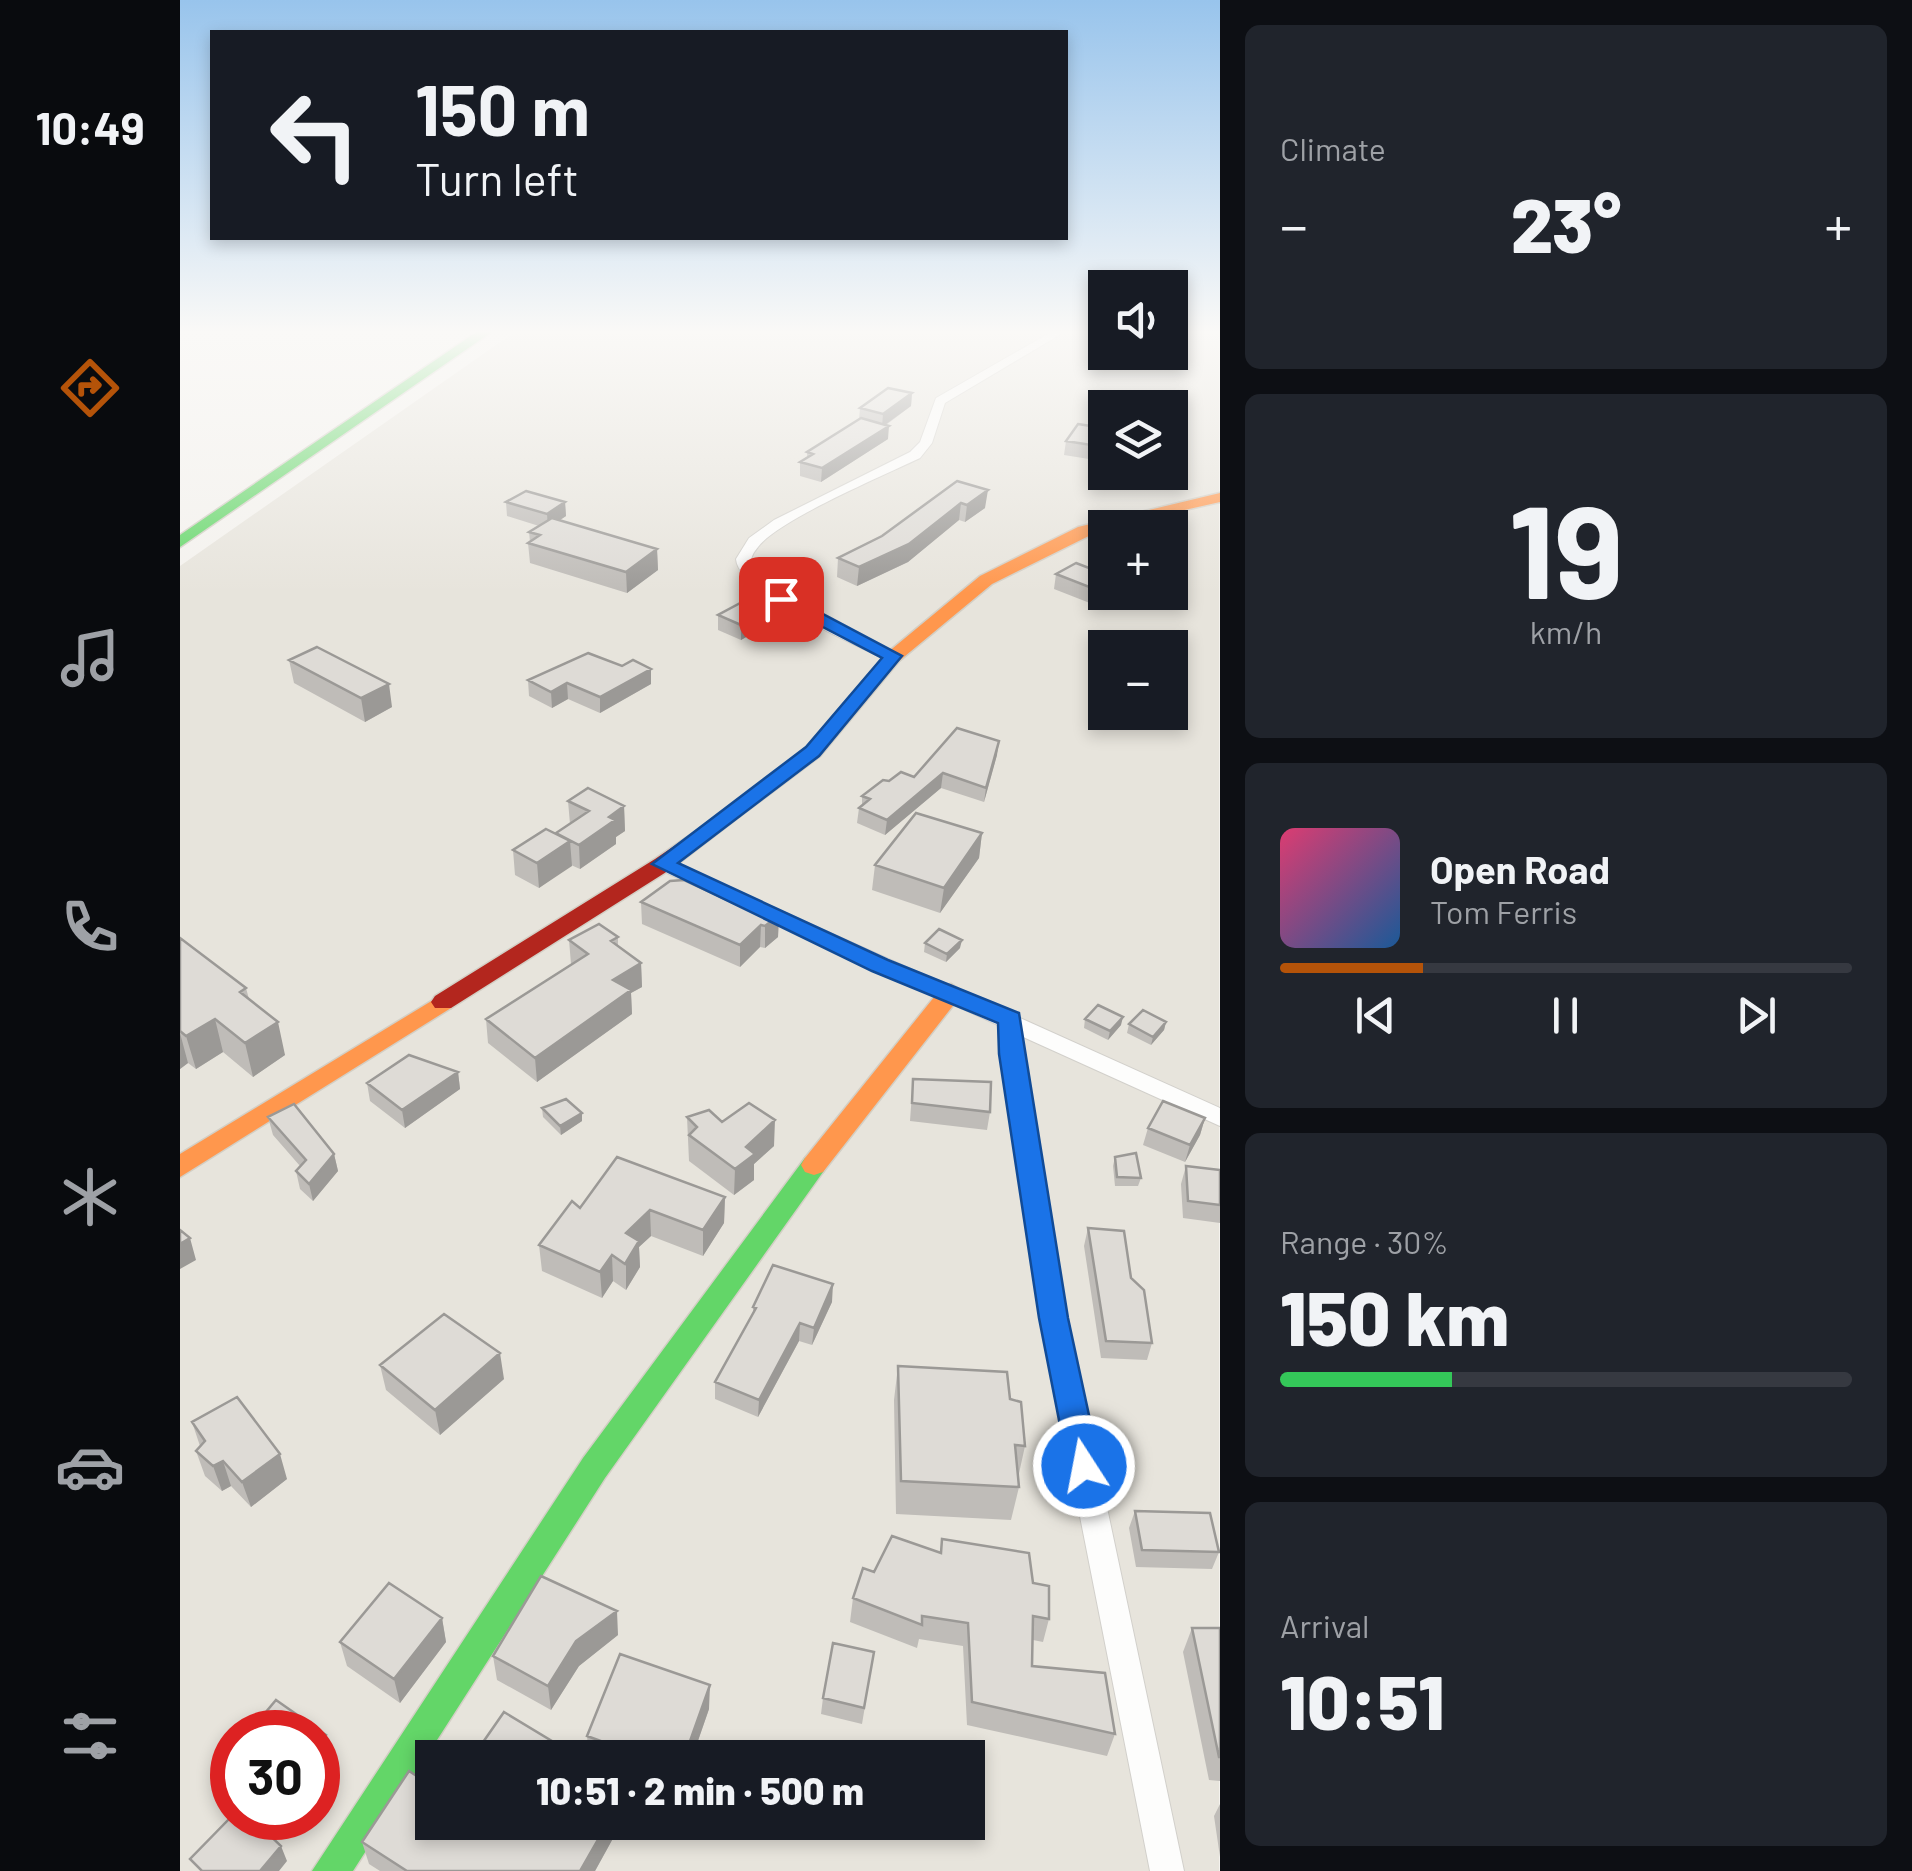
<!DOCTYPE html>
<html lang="en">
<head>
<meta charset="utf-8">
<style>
	:root { --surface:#171b24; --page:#20242c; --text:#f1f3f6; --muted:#9ea1a6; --line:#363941; --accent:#b45309 }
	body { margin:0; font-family:Barlow,sans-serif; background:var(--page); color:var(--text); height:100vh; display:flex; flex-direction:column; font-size:38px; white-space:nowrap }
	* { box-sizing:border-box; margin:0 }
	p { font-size:32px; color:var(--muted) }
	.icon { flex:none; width:55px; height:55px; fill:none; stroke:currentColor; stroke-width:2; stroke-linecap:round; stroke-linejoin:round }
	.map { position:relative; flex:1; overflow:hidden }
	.sheet { display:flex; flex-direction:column; gap:25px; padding:25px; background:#0d0f14; width:692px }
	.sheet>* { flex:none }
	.hud { position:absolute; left:30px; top:30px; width:858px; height:210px; border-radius:0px; box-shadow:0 5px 15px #0003; background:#171b24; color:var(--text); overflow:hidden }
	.fabs { position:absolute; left:908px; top:270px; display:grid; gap:20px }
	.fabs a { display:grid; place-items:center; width:100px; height:100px; border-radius:0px; background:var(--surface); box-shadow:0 5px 15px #0003; font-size:50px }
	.speed { position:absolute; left:30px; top:1710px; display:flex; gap:20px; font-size:50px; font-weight:700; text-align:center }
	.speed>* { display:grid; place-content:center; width:130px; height:130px; border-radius:50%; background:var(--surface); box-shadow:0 5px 15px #0003; line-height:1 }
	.speed .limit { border:15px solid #d22; background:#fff; color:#111 }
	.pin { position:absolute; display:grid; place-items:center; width:85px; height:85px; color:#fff; margin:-42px; border-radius:20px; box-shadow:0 5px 15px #0006 }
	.me { position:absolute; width:110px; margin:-55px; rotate:349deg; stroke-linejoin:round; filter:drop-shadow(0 0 8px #0008) }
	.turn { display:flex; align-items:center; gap:35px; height:210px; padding:0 40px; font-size:45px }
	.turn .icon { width:130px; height:130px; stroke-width:2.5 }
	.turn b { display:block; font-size:70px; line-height:85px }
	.big { font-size:75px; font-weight:800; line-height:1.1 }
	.sheet .tile { flex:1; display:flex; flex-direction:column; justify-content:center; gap:15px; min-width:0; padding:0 35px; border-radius:15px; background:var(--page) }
	.sheet .dial { align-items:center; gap:0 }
	.dial b { font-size:130px; line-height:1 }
	.song { display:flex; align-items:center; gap:30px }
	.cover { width:120px; height:120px; border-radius:15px; background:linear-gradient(135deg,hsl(340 70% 55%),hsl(210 70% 35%)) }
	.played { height:10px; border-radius:5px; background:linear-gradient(90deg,var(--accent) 25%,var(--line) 25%) }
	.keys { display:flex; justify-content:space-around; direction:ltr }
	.heat { display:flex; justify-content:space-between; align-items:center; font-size:55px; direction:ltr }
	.charge { height:15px; border-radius:8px; background:linear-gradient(90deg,#34c759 30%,var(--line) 0) }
	.trip { position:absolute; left:235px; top:1740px; width:570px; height:100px; border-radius:0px; background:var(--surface); box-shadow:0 5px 15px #0003; font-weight:800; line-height:100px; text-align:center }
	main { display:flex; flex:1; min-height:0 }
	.menu { display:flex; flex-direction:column; width:180px; justify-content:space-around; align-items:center; background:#090b0e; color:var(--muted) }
	.menu .icon { width:70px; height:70px }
	.menu .current { color:var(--accent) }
	.menu b { font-size:45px; color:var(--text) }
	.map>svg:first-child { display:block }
	.residential { fill:#e7e4dc; fill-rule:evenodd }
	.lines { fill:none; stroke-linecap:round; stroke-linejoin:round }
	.street-casing { stroke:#d2d0cb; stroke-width:2 }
	.fast-casing { stroke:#d3cfc5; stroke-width:3 }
	.slow-casing { stroke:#d3cfc5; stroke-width:3 }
	.jam-casing { stroke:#d3cfc5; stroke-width:3 }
	.street { fill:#fdfdfc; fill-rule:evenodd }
	.fast { fill:#63d668; fill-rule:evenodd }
	.slow { fill:#ff974d; fill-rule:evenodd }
	.jam { fill:#b3261e; fill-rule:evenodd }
	.wall { fill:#bfbcb8 }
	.shaded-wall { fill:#9b9996 }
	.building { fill:#dedbd6; stroke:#9b9996; stroke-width:2.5 }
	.route { fill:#1a73e8; stroke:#114b97; stroke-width:2.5 }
</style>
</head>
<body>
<main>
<nav class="menu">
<b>10:49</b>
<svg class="icon current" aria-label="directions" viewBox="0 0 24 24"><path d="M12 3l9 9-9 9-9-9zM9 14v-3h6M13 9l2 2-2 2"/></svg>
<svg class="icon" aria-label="music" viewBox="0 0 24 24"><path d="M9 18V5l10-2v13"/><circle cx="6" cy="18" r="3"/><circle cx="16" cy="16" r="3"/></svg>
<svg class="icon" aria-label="phone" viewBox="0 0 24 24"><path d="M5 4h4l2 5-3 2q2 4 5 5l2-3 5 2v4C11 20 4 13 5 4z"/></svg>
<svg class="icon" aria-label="climate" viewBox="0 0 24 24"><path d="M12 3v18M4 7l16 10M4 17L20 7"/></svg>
<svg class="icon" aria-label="car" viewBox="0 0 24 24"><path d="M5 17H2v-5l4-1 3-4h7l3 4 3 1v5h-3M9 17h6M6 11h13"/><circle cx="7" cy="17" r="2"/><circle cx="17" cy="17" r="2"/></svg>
<svg class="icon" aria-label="filters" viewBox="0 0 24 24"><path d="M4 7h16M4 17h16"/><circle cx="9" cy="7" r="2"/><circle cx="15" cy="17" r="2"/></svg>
</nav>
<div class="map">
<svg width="1040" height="1871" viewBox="0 0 1040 1871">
	<rect width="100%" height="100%" fill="#f4f2ee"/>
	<path class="residential" d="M336 331H925V352H990V331H1039V1871H0V566ZM925 408H990V472H925ZM925 528H990V592H925ZM925 648H990V712H925ZM52 1732H138V1818H52ZM252 1758H788V1822H252Z"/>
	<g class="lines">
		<defs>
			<path id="street" d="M873 331H886L765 403 752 443 740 458C705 475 598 520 578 547 572 554 570 559 571 569L589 585 719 654V660H707C674 644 559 595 556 559L569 538 594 520 730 452 740 442 756 398Z
				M483 858 827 1012 838 1014 840 1018 1040 1108V1126L841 1036 887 1319 1004 1871H970L861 1319 820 1054V1026L476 868 474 864Z"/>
			<path id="fast" d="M298 331H313L0 547V535Z
				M634 1155 643 1158 647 1165 643 1172 425 1478 173 1871H132L403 1458 625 1158Z"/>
			<path id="slow" d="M1040 493V502L925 528 812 584 719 661 640 756 560 816 553 818 543 812 626 748 707 653 800 576 898 527Z
				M771 984 783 992 779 998 643 1172 634 1175 625 1172 621 1165 625 1158 763 986Z
				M263 994 275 1002 271 1008 0 1177V1154Z"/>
			<path id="jam" d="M553 806 563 812 560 816 491 869 271 1008H255L251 1002 255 996 475 859Z"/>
		</defs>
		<use href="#street" class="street-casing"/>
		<use href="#fast" class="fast-casing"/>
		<use href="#slow" class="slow-casing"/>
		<use href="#jam" class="jam-casing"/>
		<use href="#street" class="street"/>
		<use href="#fast" class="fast"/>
		<use href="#slow" class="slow"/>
		<use href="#jam" class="jam"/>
	</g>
	<path class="wall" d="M990 331 1005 344 991 358 971 356 972 352H990Z
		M732 393 731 406 706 425 708 439 641 482 620 476V462L627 458V452L679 420 680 408Z
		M886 441 920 442 909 459 884 455Z
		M777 481 805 508 785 522 779 520 728 562 677 586 657 577 658 558 702 536Z
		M326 502H385L386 516 380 520 477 549 478 570 447 593 350 563 348 543 350 542 349 532 359 526 327 516Z
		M876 574 925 592H939V595L920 607 874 589Z
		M600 603 599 618 561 640 538 630V615Z
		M109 660 212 707 185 722 114 683Z
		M442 666 471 669V684L420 713 388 699 372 708 349 696 348 680Z
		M817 755 804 802 761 788 705 835 677 823 679 808 682 806V796L709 781 734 777Z
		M388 801 444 806 445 831 436 837V844L400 869 391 865 359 888 335 875 333 850 376 834 390 824Z
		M802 833 799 858 760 913 692 890 695 865Z
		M461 902 560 906 599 915 598 937 585 948 580 947 560 967 462 924Z
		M438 937V947L461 963 462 987 451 993 452 1014 357 1082 308 1043 306 1019 391 964 389 940Z
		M0 938 66 988 69 999 105 1055 73 1077 43 1052 16 1069 8 1063 0 1069Z
		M745 943 780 948 766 962 744 952Z
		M905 1019 941 1025 928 1040 904 1028Z
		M986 1022 984 1030 971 1045 947 1033 949 1024Z
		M278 1072 280 1089 225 1128 190 1101 187 1083Z
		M733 1079 810 1112 807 1130 730 1121Z
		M362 1108 402 1121 381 1135 363 1117Z
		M88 1117 154 1154 158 1171 133 1201 120 1189 116 1171 120 1166 93 1135Z
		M507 1117 542 1122 594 1146 574 1164V1180L554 1195 509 1161Z
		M1025 1118 1020 1135 1005 1162 963 1145 968 1128Z
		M935 1157 961 1178 958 1186H935L933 1166Z
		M1006 1166 1040 1170V1223L1003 1218 1001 1184Z
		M545 1197 544 1223 523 1256 471 1236 459 1247 460 1267 446 1290 433 1281 422 1298 362 1271 359 1245 400 1208Z
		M908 1228 951 1278 972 1343 967 1360 921 1358 904 1246Z
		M652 1302 632 1345 619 1341 578 1417 535 1399V1382L573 1315V1307Z
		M200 1365 324 1379 260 1435 206 1390Z
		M718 1366 830 1399 845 1446 838 1478 839 1487 831 1520 716 1514 714 1400Z
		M12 1422 107 1479 71 1507 51 1486 42 1491 25 1476 16 1451 20 1446Z
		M955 1511 1039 1552 1032 1569 956 1567 949 1528Z
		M762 1539 853 1583 869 1619 863 1642 853 1640 852 1666 935 1734 927 1756 787 1725 783 1646 739 1639 737 1648 670 1622 673 1598 694 1572 760 1553Z
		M262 1618 266 1642 220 1703 167 1666 160 1642Z
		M1012 1628H1040V1781L1029 1780 1003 1652Z
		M438 1635 399 1666 371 1710 317 1680 313 1656Z
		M694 1652 682 1724 641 1714 643 1698Z
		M529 1709 512 1758H409L407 1736Z
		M1040 1804V1857L1034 1816Z
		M252 1822H442L415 1871H200L189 1864 182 1842Z"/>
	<path class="shaded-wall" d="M1007 333 1005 344 991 358 993 348Z
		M732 393 731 406 702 427 703 414Z
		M709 426 708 439 641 482 642 468Z
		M923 428 920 442 909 459 911 445Z
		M808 490 805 508 785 522 787 505Z
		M385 502 386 516 368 528 367 514Z
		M781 503 779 520 728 562 677 586 679 567Z
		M477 549 478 570 447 593 446 572Z
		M925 591V592H939V595L920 607 922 592Z
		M600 603 599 618 561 640V625Z
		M471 669V684L420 713V697Z
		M387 683 388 699 372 708 371 692Z
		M209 684 212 707 185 722 181 698Z
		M819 741 817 755 804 802 806 788Z
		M763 773 761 788 705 835 707 820Z
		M444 806 445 831 436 837V844L400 869 399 845 429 817Z
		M802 833 799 858 760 913 764 888Z
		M390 841 392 866 359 888 357 863Z
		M599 915 598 937 585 948V926Z
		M581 925 580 947 560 967V945Z
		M782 940 780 948 766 962 767 954Z
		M461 963 462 987 451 993 452 1014 357 1082 355 1058 433 980Z
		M943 1017 941 1025 928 1040 930 1031Z
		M35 1019 43 1052 16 1069 6 1036Z
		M98 1022 105 1055 73 1077 65 1043Z
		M986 1022 984 1030 971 1045 973 1037Z
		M0 1033 8 1063 0 1069Z
		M278 1072 280 1089 225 1128 222 1110Z
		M402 1113V1121L381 1135 380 1126Z
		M1025 1118 1020 1135 1005 1162 1010 1145Z
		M595 1120 594 1146 574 1164V1180L554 1195 555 1169 566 1147Z
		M154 1154 158 1171 133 1201 129 1184Z
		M545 1197 544 1223 523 1256V1230Z
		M470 1210 471 1236 459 1247 460 1267 446 1290V1233Z
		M10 1238 16 1260 0 1269V1244Z
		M432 1255 433 1281 422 1298 420 1272Z
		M653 1284 652 1302 632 1345 634 1328Z
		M620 1323 619 1341 578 1417 579 1400Z
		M320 1353 324 1379 260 1435 255 1410Z
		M100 1454 107 1479 71 1507 62 1482Z
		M43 1461 51 1486 42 1491 33 1466Z
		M437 1611 438 1635 399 1666 371 1710 368 1686 396 1641Z
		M262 1618 266 1642 220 1703 214 1679Z
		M530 1685 529 1709 512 1758H504Z
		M146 1735 152 1751 138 1769V1746Z
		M428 1822H442L415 1871H400Z
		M101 1846 107 1861 99 1871H80Z"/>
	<path class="building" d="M990 331H999L1007 333 993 348 990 347Z
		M708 388 732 393 703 414 680 408Z
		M681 418 709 426 642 468 620 462 633 454 627 452Z
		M898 424 923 428 911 445 886 441Z
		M777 481 808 490 787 505 781 503 729 544 679 567 658 558 702 536Z
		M346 491 385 502 367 514 326 502Z
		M372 518 477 549 446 572 348 543 360 535 349 532Z
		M896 563 925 574V591L922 592 876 574Z
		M577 594 600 603 561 625 538 615Z
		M137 647 209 684 181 698 109 660Z
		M408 653 442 666 453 660 471 669 420 697 387 683 371 692 348 680Z
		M777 728 819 741 806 788 763 773 707 820 679 808 690 799 682 796 703 780 709 781 721 772 734 777Z
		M408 788 444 806 429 817 435 820 399 845 376 833 409 811 388 801Z
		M736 813 802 833 764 888 695 865Z
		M366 829 390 841 357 863 333 850Z
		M504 880 560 906 566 900 599 915 585 926 581 925 560 945 461 902 490 881Z
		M419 924 438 937 431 941 461 963 433 980 451 990 355 1058 306 1019 408 954 389 940Z
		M759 929 782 940 767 954 745 943Z
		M0 938 66 988 60 992 98 1022 65 1043 35 1019 6 1036 0 1031Z
		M918 1005 943 1017 930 1031 905 1019Z
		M963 1010 986 1022 973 1037 949 1024Z
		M229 1055 278 1072 222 1110 187 1083Z
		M733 1079 811 1082 810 1112 732 1103Z
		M386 1099 402 1113 380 1126 362 1108Z
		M983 1101 1025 1118 1010 1145 968 1128Z
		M569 1103 595 1120 566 1147 575 1154 555 1169 509 1135 517 1127 507 1117 529 1110 542 1122Z
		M114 1104 154 1154 129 1184 116 1171 126 1160 88 1117Z
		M956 1153 961 1178 937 1177 935 1157Z
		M437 1157 545 1197 523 1230 470 1210 446 1233 459 1241 445 1264 432 1255 420 1272 359 1245 392 1201 400 1208Z
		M1006 1166 1040 1170V1205L1008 1201Z
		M908 1228 944 1231 951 1278 964 1290 972 1343 926 1341Z
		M0 1230 10 1238 0 1244Z
		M593 1265 653 1284 634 1328 620 1323 579 1400 535 1382 576 1308 573 1307Z
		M264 1314 320 1353 255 1410 200 1365Z
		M718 1366 827 1372 830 1399 841 1402 845 1446 835 1445 839 1487 721 1481Z
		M57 1397 100 1454 62 1482 43 1461 33 1466 16 1451 25 1441 12 1422Z
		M955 1511 1030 1513 1039 1552 962 1550Z
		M712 1536 761 1553 762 1539 849 1553 853 1583 869 1586V1619L853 1616 852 1666 925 1673 935 1734 792 1702 788 1623 742 1616V1625L673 1598 683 1568 694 1572Z
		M361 1576 437 1611 396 1641 368 1686 313 1656Z
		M209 1583 262 1618 214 1679 160 1642Z
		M1012 1628H1040V1757H1039Z
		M653 1643 694 1652 684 1708 643 1698Z
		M440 1654 530 1685 504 1758H467L407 1736Z
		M96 1700 146 1735 138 1746V1732H69Z
		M324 1712 400 1758H292Z
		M229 1771 252 1786V1822H428L400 1871H227L182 1842Z
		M52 1816V1818H72L101 1846 80 1871H22L10 1859Z"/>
	<linearGradient id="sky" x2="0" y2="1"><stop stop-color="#98c4ec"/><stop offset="0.56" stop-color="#faf9f7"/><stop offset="1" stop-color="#faf9f7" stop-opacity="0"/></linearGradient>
	<rect width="1040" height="593" fill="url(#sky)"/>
	<path class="route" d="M595 595H607L722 656 639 756 498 863 708 960 839 1013 888 1318 920 1466 915 1476 904 1480 893 1476 888 1466 859 1318 819 1054 818 1023 692 971 472 864 626 747 702 658 595 602Z"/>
</svg>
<div class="fabs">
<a><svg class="icon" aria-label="sound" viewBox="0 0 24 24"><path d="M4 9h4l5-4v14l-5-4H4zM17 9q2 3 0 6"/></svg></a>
<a><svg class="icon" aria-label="layers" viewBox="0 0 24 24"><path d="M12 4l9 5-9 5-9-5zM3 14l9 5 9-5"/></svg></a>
<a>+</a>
<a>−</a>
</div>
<div class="speed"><div class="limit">30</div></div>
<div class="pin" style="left:601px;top:599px;background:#d93025"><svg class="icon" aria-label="arrive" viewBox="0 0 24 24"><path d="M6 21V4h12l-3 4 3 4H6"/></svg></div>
<svg class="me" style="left:904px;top:1466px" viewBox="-20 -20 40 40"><circle r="17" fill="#1a73e8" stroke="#fff" stroke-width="3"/><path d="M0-11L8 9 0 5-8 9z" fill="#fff"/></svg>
<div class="trip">10:51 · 2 min · 500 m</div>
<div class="hud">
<div class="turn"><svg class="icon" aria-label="left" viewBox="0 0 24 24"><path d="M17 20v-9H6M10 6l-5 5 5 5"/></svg><div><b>150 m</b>Turn left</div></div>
</div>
</div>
<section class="sheet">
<div class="tile"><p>Climate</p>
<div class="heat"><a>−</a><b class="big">23°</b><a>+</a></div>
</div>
<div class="tile dial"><b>19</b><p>km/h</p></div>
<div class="tile">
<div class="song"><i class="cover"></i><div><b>Open Road</b><p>Tom Ferris</p></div></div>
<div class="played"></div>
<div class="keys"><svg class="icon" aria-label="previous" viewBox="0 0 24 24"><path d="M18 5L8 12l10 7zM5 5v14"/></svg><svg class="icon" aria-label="pause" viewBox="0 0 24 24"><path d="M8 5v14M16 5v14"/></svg><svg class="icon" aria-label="next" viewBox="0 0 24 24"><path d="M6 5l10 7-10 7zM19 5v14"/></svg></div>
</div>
<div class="tile"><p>Range · 30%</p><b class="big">150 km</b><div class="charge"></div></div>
<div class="tile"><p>Arrival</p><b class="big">10:51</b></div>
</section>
</main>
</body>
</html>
